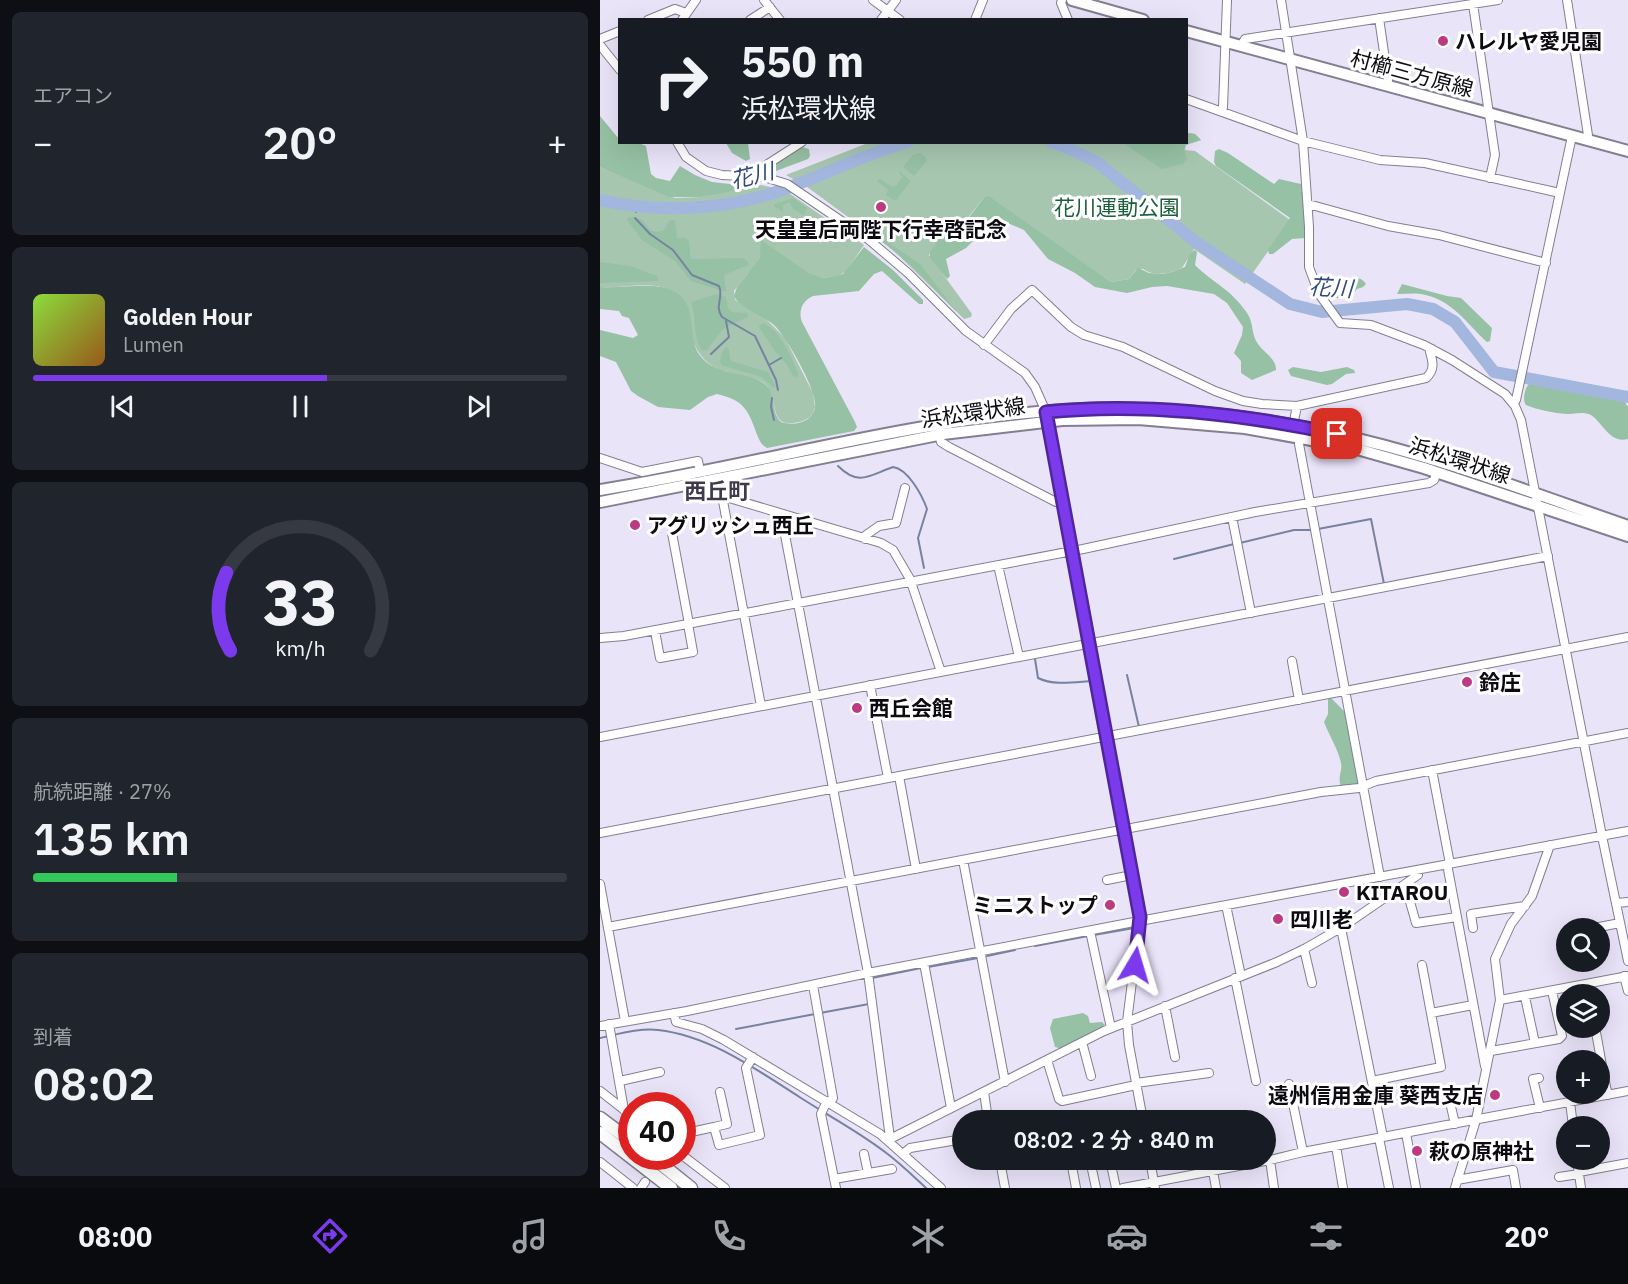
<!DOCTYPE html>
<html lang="ja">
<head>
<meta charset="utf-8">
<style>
	:root { --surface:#171b24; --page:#20242c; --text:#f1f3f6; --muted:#9ea1a6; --line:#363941; --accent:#7c3aed }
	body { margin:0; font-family:"IBM Plex Sans","Noto Sans JP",sans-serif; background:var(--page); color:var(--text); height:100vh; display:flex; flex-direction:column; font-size:22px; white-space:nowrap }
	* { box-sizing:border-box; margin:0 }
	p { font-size:20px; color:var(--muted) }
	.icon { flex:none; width:33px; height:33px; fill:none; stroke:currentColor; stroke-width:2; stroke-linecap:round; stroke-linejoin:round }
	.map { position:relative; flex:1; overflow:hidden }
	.details { display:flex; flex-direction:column; gap:12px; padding:12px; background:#0d0f14; width:600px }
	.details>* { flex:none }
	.hud { position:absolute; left:18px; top:18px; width:570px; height:126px; border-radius:0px; box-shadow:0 6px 24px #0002; background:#171b24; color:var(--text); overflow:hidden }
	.fabs { position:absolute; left:956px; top:918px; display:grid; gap:12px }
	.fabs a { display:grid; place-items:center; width:54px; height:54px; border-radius:50%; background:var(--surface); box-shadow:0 6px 24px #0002; font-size:30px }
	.speed { position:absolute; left:18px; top:1092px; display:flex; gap:12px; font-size:30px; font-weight:700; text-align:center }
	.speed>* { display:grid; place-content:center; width:78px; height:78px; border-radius:50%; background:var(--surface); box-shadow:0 6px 24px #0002; line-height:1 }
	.speed .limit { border:9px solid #d22; background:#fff; color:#111 }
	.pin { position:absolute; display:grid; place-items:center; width:51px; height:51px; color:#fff; margin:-26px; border-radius:12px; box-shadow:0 3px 9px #0006 }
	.me { position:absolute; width:66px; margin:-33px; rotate:7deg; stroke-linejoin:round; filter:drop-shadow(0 0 4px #0008) }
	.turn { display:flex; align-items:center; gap:21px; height:126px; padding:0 24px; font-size:27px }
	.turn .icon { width:78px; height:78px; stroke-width:2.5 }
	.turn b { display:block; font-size:42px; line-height:51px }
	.big { font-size:45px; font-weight:600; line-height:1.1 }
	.details .card { flex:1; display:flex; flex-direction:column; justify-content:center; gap:9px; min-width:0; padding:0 21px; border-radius:9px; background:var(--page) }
	.details .dial { align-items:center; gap:0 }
	.dial svg { height:156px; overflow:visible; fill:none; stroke:var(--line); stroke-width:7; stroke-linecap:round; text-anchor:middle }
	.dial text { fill:var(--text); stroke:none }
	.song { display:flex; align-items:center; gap:18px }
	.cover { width:72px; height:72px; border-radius:9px; background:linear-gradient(135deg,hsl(90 70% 55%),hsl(30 70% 35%)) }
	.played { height:6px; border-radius:3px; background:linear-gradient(90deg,var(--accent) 55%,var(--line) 55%) }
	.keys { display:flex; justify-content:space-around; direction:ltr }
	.heat { display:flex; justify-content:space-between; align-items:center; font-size:33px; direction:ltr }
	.charge { height:9px; border-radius:4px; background:linear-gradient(90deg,#34c759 27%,var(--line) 0) }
	.trip { position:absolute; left:352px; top:1110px; width:324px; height:60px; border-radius:30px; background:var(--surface); box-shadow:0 6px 24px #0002; font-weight:600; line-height:60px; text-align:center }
	.tabs { display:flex; height:96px; justify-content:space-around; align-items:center; background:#090b0e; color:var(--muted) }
	.tabs .icon { width:42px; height:42px }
	.tabs .on { color:var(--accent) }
	.tabs b { font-size:27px; color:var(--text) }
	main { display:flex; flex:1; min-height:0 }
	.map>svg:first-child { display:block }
	.green { fill:#a6c6b0 }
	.forest { fill:#96c1a4 }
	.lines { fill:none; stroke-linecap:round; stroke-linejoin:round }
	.stream { stroke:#7683a0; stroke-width:2 }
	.river { stroke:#a3b6de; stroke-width:12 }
	.minor-casing { stroke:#847e91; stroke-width:10 }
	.major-casing { stroke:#847e91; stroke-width:14 }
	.highway-casing { stroke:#847e91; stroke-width:15 }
	.minor { stroke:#fff; stroke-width:8 }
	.major { stroke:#fff; stroke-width:10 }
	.highway { stroke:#fff; stroke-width:12 }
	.route-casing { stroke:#51269a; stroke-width:15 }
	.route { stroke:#7c3aed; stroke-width:10 }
	.poi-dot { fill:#bc3a81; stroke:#fff; stroke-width:2 }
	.labels { text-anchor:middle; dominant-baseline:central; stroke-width:6; stroke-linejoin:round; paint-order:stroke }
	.poi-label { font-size:21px; font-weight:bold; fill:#0d0b11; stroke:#fff; text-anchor:start }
	.street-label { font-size:21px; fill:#0d0b11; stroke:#fff }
	.park-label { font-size:21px; fill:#1b5f3b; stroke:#fff }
	.water-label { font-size:22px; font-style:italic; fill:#334a7d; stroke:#fff }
	.neighbourhood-label { font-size:22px; font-weight:bold; fill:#403b4b; stroke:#fff }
</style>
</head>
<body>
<main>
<section class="details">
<div class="card"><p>エアコン</p>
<div class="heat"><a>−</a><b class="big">20°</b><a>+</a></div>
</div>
<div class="card">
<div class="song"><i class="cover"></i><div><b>Golden Hour</b><p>Lumen</p></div></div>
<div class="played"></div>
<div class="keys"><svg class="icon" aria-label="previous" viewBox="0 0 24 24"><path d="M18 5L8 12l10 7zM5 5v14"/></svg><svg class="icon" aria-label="pause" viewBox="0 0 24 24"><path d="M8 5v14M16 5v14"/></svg><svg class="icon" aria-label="next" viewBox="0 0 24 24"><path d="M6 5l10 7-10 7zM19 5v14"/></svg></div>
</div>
<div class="card dial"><svg viewBox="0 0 100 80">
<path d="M14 69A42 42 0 1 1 86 69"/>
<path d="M14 69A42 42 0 0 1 12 29" stroke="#7c3aed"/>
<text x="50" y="56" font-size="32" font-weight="700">33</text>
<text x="50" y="72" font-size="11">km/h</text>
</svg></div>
<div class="card"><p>航続距離 · 27%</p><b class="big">135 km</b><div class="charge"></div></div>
<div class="card"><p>到着</p><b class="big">08:02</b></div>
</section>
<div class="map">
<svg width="1028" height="1188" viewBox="0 0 1028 1188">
	<rect width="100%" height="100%" fill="#eae4f9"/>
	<path class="green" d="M587 133 595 134 601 140 586 145 585 150 595 151 690 220 645 284 594 249 582 268C569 274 555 277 543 269L536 270 529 279 511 282 385 196 366 220 351 224 329 255 372 314 371 317 364 319 293 250 203 184 186 191 264 245 246 271 240 275 224 278 178 269 148 273 134 291 135 300 164 317 185 338 213 393 215 407 213 413C208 420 202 422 193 423 167 426 180 395 164 383 154 376 136 374 124 371 91 362 88 323 79 295 57 278 26 289 0 287V167L75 198 102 197 156 184 179 189 198 182 186 175 268 143 586 142Z"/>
	<path class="forest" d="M0 116 19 139 20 142 41 144 46 146 51 174 56 178 70 181 80 166 95 175 112 182 148 186 137 190 102 197H69L0 167Z
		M587 133 595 134 601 140 585 145 584 150 587 159 583 164 562 169 523 143 586 142Z
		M126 143H148L150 159 146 161 132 153Z
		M202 147 209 149 210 156 208 159 176 171 170 169 169 167Z
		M619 149 628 153 674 184 679 179 701 184 706 227 705 238 692 239 673 254H669L668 250 690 218 616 166 614 162 615 151Z
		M320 153 326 157 327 161 314 176 303 167 313 155Z
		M298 170 311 181 295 201 286 195 288 190 277 181 280 179 291 186 295 187 302 177Z
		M385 196 390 197 511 282 529 279 538 268 549 273 563 274 572 272 585 267 590 253 595 250 597 252 595 265C614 284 630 288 647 313 654 323 651 335 658 344 663 352 677 359 676 370L652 380 641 373V361L634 353 642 335 643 327 627 303 614 294 567 286 552 287 527 293 495 287 475 273 448 259 424 230 410 224 391 223 366 248 346 259 350 276 347 279 330 258V252L348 227 355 223 367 220Z
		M193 198 207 208 204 215 193 209 189 202 183 205V212L174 206 175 204Z
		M29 217C30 217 39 218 40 219 51 225 46 234 63 231L70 220H75L77 238H86L89 241 91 259 143 258 148 262V265L124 275 126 292 91 281 75 261 42 240 27 220Z
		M275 228 277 235 320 264 353 307 356 309V311L313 267 272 233 271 230Z
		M161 240 210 274 224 278 243 274 264 247 293 270 323 300V304H319L282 271 274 274 259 291 213 296C202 301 198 311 202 322L255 422 257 427 254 431 167 448C160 444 159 439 156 432 148 409 143 400 117 394L108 397 90 410 58 407 38 396 31 391 16 362 0 356V330L33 338 38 335 29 318 22 316 19 311 0 309V287C32 290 86 271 91 320 93 335 92 348 103 359 120 377 149 370 166 385 177 395 170 412 181 422 189 425 201 424 208 419 211 416 215 412 215 407 218 392 186 336 174 325 164 316 138 307 134 296L137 287 160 258Z
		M0 262 30 266 57 276 59 281 0 283Z
		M737 277C739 278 742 280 745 281 754 282 758 273 766 284L763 287 757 289 750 298H726L719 287V284Z
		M802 284 847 296 861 298 892 328 890 341 887 342C866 323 852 299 821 294 813 293 805 294 797 294Z
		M116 294 126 297 128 308 131 312 147 313 148 317 123 329 107 350 103 351C92 338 97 318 91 302Z
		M163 323C182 332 190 355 198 373L197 377 193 376 187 365 175 351 160 329 159 326Z
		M127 347 129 350 131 361 168 372 176 387H173L162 377 121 365C119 360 122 349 127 347Z
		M693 367 721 372 747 367 754 370 755 373 746 374 732 384 727 385 691 376 688 370Z
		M929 384 1024 401 1028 407V439C1010 444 1003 423 991 415 983 411 975 414 967 414 954 413 938 410 926 405 922 400 925 388 929 384Z
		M728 697 731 698 746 713 759 783 758 785 741 787C737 775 743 771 741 763 738 749 729 735 724 722L728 714Z
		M483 1013 488 1016 490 1023 502 1022 506 1026 463 1049 455 1047 450 1028 453 1019Z"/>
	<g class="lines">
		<path class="stream" d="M36 212V207
			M35 218 50 234 73 250 92 275 119 286C124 297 114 306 122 317L155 336 176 380 178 390
			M111 354 129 337 126 321
			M169 365 181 358
			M1023 397 1027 394
			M172 398 171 407 174 420
			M238 466C259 487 270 475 293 467 308 469 322 495 327 509L318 538 324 568
			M718 529 771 519 784 584
			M640 543 694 530H711
			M574 559 634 544
			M435 659 438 678C454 686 475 682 493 681
			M527 675 539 727
			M494 935 534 928
			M435 946 488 936
			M387 956 415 950
			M328 967 378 958
			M272 978 321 968
			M220 1013 269 1004 268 1002
			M136 1029 215 1014
			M0 1038C19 1034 39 1028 58 1030 111 1036 157 1070 201 1098 229 1116 259 1132 285 1152 300 1163 313 1176 326 1188"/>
		<path class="river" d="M451 142 477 152 498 163 596 242 690 304 722 312 807 304 833 309 855 322 894 372 1028 397
			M0 200C60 213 124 211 182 190 224 175 265 154 308 142"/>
		<defs>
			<path id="minor" d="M164 0 180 20
				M273 0 300 20
				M462 0 461 3 468 20
				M681 0 703 141 709 227V267L719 294 740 323 771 325 824 345 852 360 905 394 915 406 921 420 1002 836 1028 961
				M967 0 988 135 986 140
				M873 4 895 155 890 178
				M779 18 788 80 787 86
				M48 20 75 9 86 13
				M82 20 96 0
				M150 20 170 7
				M281 20 296 0
				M375 20 383 0
				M0 39 20 31
				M0 45 20 70
				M641 46 645 39 898 0
				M586 99 703 141 780 160 825 163 960 193
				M622 112 623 107 627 0
				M77 142 86 157 106 171 122 175 164 177 187 184 268 239 308 273 366 331 425 373 435 387 446 412 540 917 527 1022 529 1045 543 1120
				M156 176 160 169 202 142
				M708 204 788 226 839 235 946 263
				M384 345 411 309 432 290 471 327 484 335 523 347 615 391 643 401 662 404 697 406 826 378C835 370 833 362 830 352L832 349
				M913 403 916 400 972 136
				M693 426 697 406
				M339 434 341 442 349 447 456 502 462 501
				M700 437 699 444 780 877
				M0 458 42 472 98 461 100 471
				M106 480 108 488 119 495 281 543 293 550 310 579 341 672
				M124 496 123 501 161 706
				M183 514 182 519 268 973 290 1138
				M632 517 651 613
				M72 533 89 624
				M265 539 266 535 279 526 296 523 305 488
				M398 565 419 657
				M55 631 60 658 93 652 88 624
				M0 638 24 636 483 549 655 512 829 483 834 480 837 472
				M692 661 699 700
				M270 685 288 778
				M0 737 948 556
				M832 770 850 864
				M299 776 316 869
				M0 833 1028 637
				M363 860 405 1082
				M847 864 885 1066
				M507 880 532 875
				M0 884 25 1021
				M805 884 816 923 857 917
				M1016 903 1028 902
				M626 905 641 976
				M8 927 721 792 759 788 776 781 1028 733
				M741 928 783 1137
				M873 928 871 914 925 906
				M994 928 1020 923
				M490 931 511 1028
				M704 949 712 983
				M324 963 351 1108
				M1024 976 1028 991
				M635 978 656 1081
				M987 984 989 994
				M213 985 233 1098 230 1103
				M925 997 935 1043
				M900 1000 1028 976
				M565 1006 575 1057
				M74 1013 76 1022 102 1029 124 1040 280 1134 341 1188
				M831 1013 873 1005
				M9 1024 24 1110
				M0 1026 87 1011 268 973 534 922 1028 831
				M995 1028C1000 1050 1002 1072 1008 1095
				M482 1042 491 1076
				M891 1051 959 1039 962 1036 952 991
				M447 1060 459 1099 462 1101 536 1085
				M939 1078 933 1079 940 1108
				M20 1081 60 1072
				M772 1081 841 1067 822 965
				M536 1083 609 1073
				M689 1084 703 1152
				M0 1091 32 1116
				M384 1092 388 1120
				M849 1098 855 1124
				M227 1101 221 1114 236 1188
				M970 1102 973 1126
				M114 1127 127 1124 120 1092
				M806 1133 816 1188
				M82 1134 114 1127 119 1145 160 1135 146 1068 153 1057
				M779 1138 789 1188
				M288 1140 504 1031 677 962 706 948 744 926 818 875 817 870
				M736 1146 743 1188
				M304 1153 310 1148 363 1139
				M264 1154 268 1173
				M82 1155 125 1188
				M490 1160 496 1188
				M510 1160 516 1188
				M550 1160 555 1188
				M670 1160 674 1188
				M977 1160 981 1188
				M400 1161 405 1188
				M471 1161 476 1188
				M0 1162 33 1188
				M613 1171 616 1188
				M979 1172 1028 1163
				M959 1177 979 1174
				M234 1179 292 1169
				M857 1180 913 1170 916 1188
				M41 1188 45 1182
				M523 1188 670 1160 703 1152 1028 1091
				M855 1188 876 1120 900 1000 895 959 911 924 932 896 950 845"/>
			<path id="major" d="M472 0 543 20
				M586 31 1028 151
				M0 490C155 466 306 420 463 410 570 404 679 418 782 445 865 467 947 498 1028 526
				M0 502 343 434 462 420 538 419 645 428 750 447 824 468 1028 536"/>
			<path id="highway" d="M0 1118 32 1142
				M0 1133 71 1188
				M51 1156 91 1188"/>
		</defs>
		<use href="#minor" class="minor-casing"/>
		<use href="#major" class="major-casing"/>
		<use href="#highway" class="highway-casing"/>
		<use href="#minor" class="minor"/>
		<use href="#major" class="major"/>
		<use href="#highway" class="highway"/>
	</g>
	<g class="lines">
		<defs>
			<path id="route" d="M535 965 540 917 446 412C542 402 643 414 737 434"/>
		</defs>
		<use href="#route" class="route-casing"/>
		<use href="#route" class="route"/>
	</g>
	<g class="poi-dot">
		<circle cx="843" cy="41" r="6"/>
		<circle cx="281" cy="207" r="6"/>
		<circle cx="35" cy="525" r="6"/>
		<circle cx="867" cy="682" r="6"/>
		<circle cx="257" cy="708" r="6"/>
		<circle cx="744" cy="892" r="6"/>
		<circle cx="510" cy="905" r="6"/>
		<circle cx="678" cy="919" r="6"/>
		<circle cx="895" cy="1095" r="6"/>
		<circle cx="817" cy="1151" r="6"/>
	</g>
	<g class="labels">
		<g class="poi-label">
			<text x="855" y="41">ハレルヤ愛児園</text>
			<text x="281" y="229" text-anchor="middle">天皇皇后両陛下行幸啓記念</text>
			<text x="47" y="525">アグリッシュ西丘</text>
			<text x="879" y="682">鈴庄</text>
			<text x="269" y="708">西丘会館</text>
			<text x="756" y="892">KITAROU</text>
			<text x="498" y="905" text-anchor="end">ミニストップ</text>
			<text x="690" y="919">四川老</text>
			<text x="883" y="1095" text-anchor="end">遠州信用金庫 葵西支店</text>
			<text x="829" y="1151">萩の原神社</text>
		</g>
		<g class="street-label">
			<text transform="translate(812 73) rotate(15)">村櫛三方原線</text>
			<text transform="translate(373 412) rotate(-8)">浜松環状線</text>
			<text transform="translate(860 460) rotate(18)">浜松環状線</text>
		</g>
		<g class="park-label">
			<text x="517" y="207">花川運動公園</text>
		</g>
		<g class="water-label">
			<text transform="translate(152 175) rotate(-14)">花川</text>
			<text transform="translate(731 287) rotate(3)">花川</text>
		</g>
		<g class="neighbourhood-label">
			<text x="117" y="490">西丘町</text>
		</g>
	</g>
</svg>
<div class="fabs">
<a><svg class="icon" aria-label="search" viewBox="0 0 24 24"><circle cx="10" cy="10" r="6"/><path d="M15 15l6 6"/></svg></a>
<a><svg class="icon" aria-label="layers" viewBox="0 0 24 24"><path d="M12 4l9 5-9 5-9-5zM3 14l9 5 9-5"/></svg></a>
<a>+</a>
<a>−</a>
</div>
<div class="speed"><div class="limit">40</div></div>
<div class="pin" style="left:737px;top:434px;background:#d93025"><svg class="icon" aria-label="arrive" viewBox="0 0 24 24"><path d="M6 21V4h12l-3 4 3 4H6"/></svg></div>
<svg class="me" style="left:535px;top:965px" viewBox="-20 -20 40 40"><path d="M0-17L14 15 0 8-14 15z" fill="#7c3aed" stroke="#fff" stroke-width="4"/></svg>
<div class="trip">08:02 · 2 分 · 840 m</div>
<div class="hud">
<div class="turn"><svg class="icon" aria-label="right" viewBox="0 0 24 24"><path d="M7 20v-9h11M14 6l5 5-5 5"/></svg><div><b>550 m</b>浜松環状線</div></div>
</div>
</div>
</main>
<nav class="tabs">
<b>08:00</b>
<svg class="icon on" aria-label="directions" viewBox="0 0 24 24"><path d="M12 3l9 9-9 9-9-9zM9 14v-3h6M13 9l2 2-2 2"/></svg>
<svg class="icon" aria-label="music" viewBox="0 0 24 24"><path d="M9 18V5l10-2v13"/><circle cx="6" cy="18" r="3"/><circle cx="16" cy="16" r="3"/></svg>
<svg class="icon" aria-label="phone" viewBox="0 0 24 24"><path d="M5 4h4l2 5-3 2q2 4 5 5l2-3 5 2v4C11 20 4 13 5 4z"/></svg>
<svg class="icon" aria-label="climate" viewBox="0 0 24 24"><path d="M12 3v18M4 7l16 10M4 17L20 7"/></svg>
<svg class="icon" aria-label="car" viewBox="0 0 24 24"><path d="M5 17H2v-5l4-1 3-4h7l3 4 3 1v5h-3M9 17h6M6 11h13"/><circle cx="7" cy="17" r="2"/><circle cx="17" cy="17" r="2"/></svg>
<svg class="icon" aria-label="filters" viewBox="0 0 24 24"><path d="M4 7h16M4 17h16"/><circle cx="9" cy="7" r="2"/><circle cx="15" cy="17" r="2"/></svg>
<b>20°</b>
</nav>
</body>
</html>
